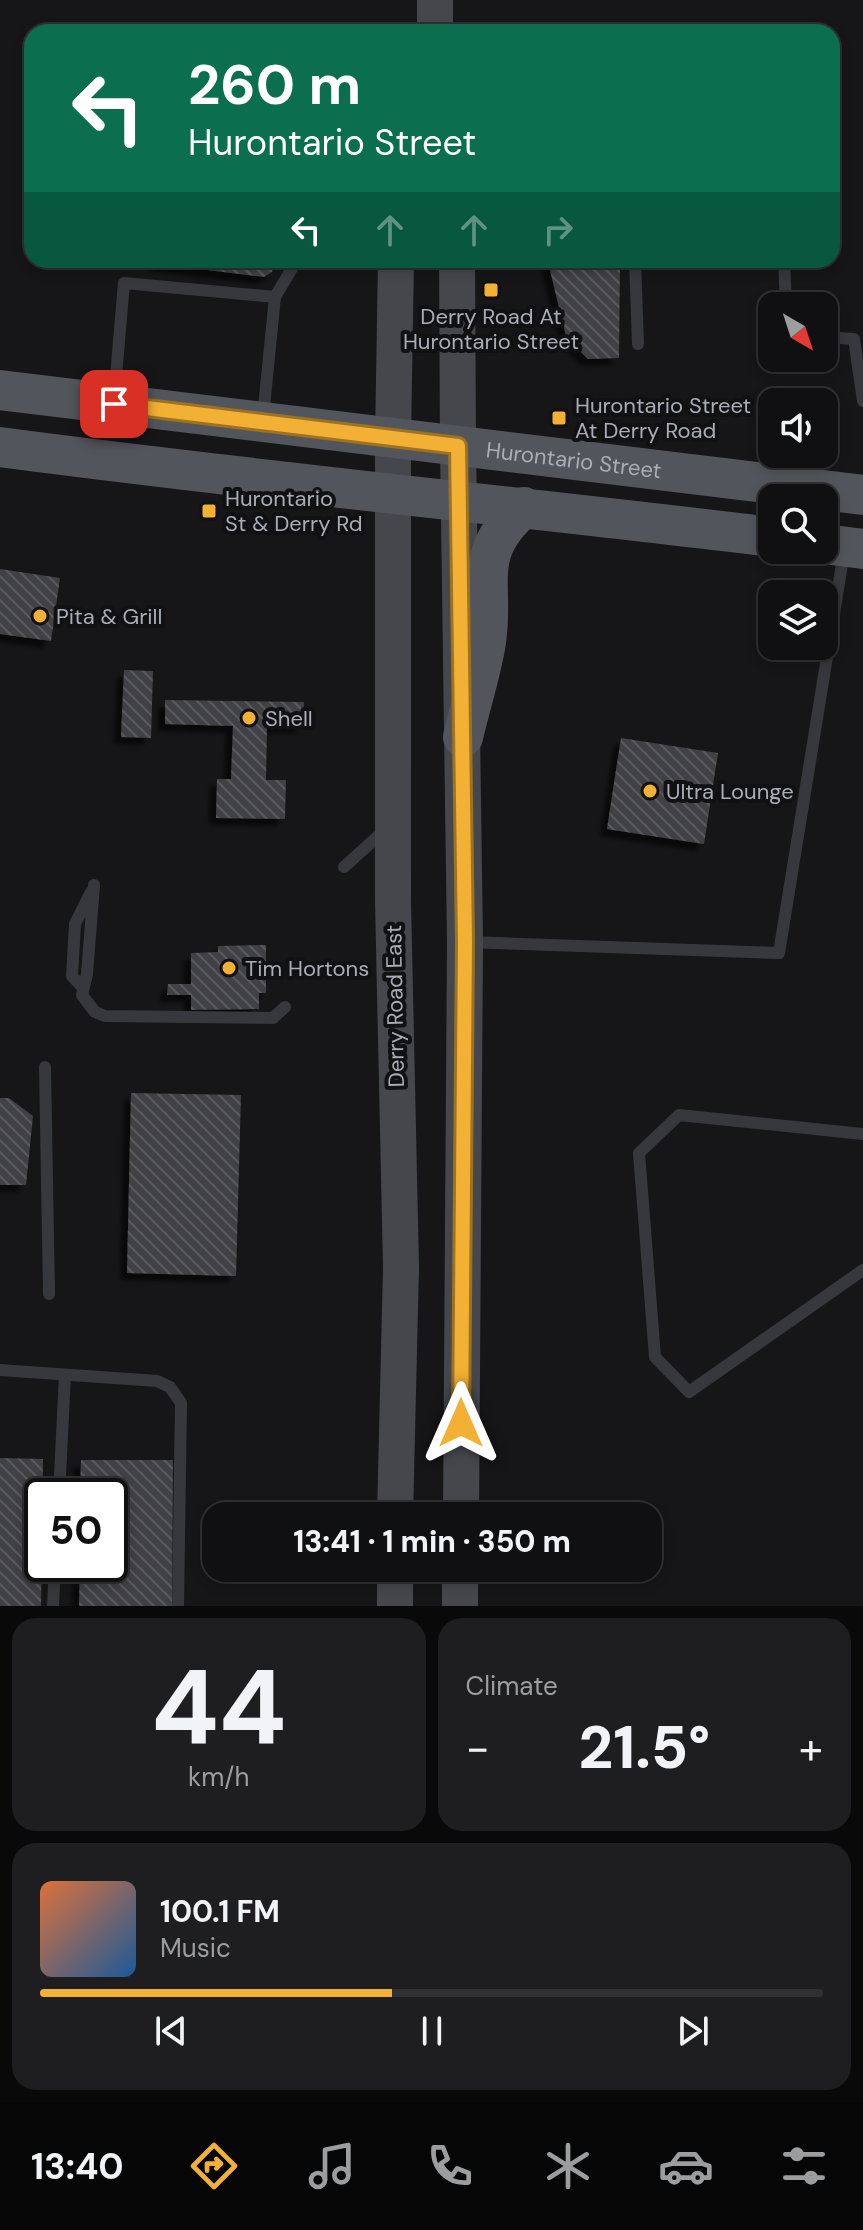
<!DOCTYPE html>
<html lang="en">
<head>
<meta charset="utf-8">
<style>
	:root { --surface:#101012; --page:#1e1e20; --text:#f1f3f6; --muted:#9c9d9f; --line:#303032; --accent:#f2b134 }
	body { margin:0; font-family:"DM Sans",sans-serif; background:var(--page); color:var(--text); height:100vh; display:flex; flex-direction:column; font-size:30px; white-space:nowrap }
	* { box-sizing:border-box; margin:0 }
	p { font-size:26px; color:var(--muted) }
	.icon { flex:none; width:44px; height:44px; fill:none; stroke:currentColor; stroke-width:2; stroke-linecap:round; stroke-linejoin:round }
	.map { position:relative; height:1606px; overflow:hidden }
	.side { display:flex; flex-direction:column; gap:12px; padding:12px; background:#09090a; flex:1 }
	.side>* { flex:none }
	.guide { position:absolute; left:24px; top:24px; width:816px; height:244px; border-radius:24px; box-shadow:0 4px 12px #0003,0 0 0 2px var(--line); background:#0b6e4f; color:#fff; overflow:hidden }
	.needle { width:52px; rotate:141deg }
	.fabs { position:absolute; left:758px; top:292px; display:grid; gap:16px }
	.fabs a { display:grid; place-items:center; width:80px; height:80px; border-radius:16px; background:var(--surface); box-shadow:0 4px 12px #0003,0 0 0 2px var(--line); font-size:40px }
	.speed { position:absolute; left:24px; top:1478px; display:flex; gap:16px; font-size:40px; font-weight:700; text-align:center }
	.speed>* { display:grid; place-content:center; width:104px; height:104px; border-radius:50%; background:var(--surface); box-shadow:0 4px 12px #0003,0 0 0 2px var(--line); line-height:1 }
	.speed .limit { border:4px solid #111; border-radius:12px; background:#fff; color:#111 }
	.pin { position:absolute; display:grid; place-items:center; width:68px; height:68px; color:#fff; margin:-34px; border-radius:16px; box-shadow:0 4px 12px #0006 }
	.me { position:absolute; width:88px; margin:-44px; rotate:0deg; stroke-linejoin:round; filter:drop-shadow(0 0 6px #0008) }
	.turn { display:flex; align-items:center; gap:28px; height:168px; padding:0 32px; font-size:36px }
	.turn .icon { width:104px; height:104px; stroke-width:2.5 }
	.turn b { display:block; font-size:56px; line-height:68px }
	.lanes { display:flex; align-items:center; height:76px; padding:0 32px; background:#0003; justify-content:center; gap:40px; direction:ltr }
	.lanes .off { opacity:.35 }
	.big { font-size:60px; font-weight:800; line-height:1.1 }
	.side .tile { flex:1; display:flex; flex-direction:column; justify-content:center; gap:12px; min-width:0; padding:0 28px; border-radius:24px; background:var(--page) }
	.side .dial { align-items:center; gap:0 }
	.dial b { font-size:104px; line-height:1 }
	.song { display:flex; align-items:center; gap:24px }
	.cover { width:96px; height:96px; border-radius:12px; background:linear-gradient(135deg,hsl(20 70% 55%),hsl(210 70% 35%)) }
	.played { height:8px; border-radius:4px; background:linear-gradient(90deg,var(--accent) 45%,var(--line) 45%) }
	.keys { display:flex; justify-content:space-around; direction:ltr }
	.heat { display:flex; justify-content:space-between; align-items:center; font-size:44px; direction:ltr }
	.side .tiles { flex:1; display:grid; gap:12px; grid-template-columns:1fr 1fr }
	.tile:last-child { grid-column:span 2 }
	.trip { position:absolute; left:202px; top:1502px; width:460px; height:80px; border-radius:24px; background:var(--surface); box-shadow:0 4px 12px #0003,0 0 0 2px var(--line); font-weight:800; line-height:80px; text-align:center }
	.dock { display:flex; height:128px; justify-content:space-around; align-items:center; background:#060607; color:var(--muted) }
	.dock .icon { width:56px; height:56px }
	.dock .selected { color:var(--accent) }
	.dock b { font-size:36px; color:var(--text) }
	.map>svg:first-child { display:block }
	.building { fill:url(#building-back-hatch); filter:url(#shadow) }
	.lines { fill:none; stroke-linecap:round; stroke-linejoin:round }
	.service { stroke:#37383d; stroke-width:12 }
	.secondary { stroke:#45474d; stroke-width:36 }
	.primary { stroke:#53555c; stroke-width:40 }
	.route-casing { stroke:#9d7322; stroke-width:20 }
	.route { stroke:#f2b134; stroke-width:14 }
	.poi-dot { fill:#f2b134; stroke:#111113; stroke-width:3 }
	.labels { text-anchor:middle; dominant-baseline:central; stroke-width:8; stroke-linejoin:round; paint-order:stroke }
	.poi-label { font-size:22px; fill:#a8adb8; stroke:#111113; text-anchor:start }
	.street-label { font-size:22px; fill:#a8adb8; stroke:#111113 }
</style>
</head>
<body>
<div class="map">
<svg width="863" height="1606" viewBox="0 0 863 1606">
	<defs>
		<pattern id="building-back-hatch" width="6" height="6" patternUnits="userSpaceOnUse" patternTransform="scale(2)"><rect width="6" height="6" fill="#404145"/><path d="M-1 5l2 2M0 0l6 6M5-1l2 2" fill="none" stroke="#595a5e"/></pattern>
		<filter id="shadow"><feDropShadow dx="-7" dy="7" stdDeviation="2" flood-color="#0009"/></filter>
	</defs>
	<rect width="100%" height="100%" fill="#161618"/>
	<path class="building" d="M155 260H274V266L272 272 264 277 159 264Z
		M574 260H620L619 358 588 359 566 336 548 262Z
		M0 569 60 578 51 641 0 634Z
		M124 670 153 671 151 738 121 737Z
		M165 700 304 702 303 726H267L266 780H286L285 819 216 818 217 779H231L233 726 165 724Z
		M621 738 718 753 704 844 607 829Z
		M266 945V993H259V1009L191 1010V995H167L168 984H191V953L218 952V946Z
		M131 1093 241 1095 236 1276 127 1273Z
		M0 1098H9L33 1116 26 1185H0Z
		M0 1458 43 1459 41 1606H0Z
		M81 1460H173L172 1606H79L80 1564H110V1496H80Z"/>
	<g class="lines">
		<path class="service" d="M635 260 638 344
			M784 260 786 306
			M824 337 854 339 863 401
			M114 400 124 283 275 297 297 260
			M263 417 275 297
			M344 867 386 829
			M94 885 87 974 82 995 95 1012 105 1016 273 1018 285 1007
			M468 942 779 953 844 552
			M82 987 72 976 75 924 91 892
			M45 1067 49 1294
			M863 1134 679 1115 639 1153 655 1357 689 1392 863 1270
			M0 1370 157 1381 170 1387 181 1403 178 1606
			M59 1496 65 1375
			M53 1606 55 1564"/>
		<path class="secondary" d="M435 32V0
			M457 260 458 446 465 942 461 1516
			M395 1516 401 1267 393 901V439L396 260
			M395 1568V1606
			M460 1606V1568"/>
		<g class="primary">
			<path id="s1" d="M0 390 863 495"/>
			<path d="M0 447C257 481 515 506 772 537"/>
			<path d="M824 544 863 549"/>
			<path d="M463 737C470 706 481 674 486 642 495 582 470 555 524 507"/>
		</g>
	</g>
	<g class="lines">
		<defs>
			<path id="route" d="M114 404 458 446 465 942 461 1423"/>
		</defs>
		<use href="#route" class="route-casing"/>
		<use href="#route" class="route"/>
	</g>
	<g class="poi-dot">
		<rect x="483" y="282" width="16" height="16" rx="4"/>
		<rect x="551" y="410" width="16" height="16" rx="4"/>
		<rect x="201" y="503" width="16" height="16" rx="4"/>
		<circle cx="40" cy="616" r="8"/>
		<circle cx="249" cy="718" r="8"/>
		<circle cx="650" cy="791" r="8"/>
		<circle cx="229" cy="968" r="8"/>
	</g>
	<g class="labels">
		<g class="poi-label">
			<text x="491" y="316" text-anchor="middle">Derry Road At<tspan x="491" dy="25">Hurontario Street</tspan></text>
			<text x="575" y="405">Hurontario Street<tspan x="575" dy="25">At Derry Road</tspan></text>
			<text x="225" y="498">Hurontario<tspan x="225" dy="25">St &amp; Derry Rd</tspan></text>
			<text x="56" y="616">Pita &amp; Grill</text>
			<text x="265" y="718">Shell</text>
			<text x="666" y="791">Ultra Lounge</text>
			<text x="245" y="968">Tim Hortons</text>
		</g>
		<g class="street-label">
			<text stroke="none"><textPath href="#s1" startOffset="578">Hurontario Street</textPath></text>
			<text transform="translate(395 1006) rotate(-91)">Derry Road East</text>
		</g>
	</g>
</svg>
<div class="fabs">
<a><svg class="needle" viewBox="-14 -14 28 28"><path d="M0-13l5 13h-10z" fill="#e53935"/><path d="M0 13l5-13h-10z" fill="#9c9d9f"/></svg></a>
<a><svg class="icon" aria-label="sound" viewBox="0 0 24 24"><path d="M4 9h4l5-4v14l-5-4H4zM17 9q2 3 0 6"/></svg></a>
<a><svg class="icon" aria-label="search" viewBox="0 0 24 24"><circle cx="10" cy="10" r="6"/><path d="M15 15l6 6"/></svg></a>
<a><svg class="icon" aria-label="layers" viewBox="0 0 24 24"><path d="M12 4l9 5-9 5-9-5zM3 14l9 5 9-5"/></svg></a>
</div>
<div class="speed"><div class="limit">50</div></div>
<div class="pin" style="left:114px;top:404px;background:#d93025"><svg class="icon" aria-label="arrive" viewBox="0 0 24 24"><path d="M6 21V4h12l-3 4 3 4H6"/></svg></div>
<svg class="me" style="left:461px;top:1423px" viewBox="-20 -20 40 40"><path d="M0-17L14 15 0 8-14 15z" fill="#f2b134" stroke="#fff" stroke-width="4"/></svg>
<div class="trip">13:41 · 1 min · 350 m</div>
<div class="guide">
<div class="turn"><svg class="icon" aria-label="left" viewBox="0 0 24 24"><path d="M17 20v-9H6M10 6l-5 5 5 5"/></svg><div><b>260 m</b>Hurontario Street</div></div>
<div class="lanes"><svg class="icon" aria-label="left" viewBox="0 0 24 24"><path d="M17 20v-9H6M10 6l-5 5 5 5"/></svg><svg class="icon off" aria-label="ahead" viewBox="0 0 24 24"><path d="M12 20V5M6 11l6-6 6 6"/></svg><svg class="icon off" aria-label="ahead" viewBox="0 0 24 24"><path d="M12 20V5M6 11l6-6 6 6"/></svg><svg class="icon off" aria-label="right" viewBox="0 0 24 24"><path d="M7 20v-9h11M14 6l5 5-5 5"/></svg></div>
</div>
</div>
<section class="side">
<div class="tiles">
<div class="tile dial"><b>44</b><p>km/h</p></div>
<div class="tile"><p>Climate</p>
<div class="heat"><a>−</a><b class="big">21.5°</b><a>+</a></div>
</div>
<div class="tile">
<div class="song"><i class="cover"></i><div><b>100.1 FM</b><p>Music</p></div></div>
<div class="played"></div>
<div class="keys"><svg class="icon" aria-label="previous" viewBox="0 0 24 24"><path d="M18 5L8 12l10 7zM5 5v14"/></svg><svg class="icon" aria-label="pause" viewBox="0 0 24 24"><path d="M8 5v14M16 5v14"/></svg><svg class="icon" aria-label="next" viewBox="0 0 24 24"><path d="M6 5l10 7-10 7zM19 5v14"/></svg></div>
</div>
</div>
</section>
<nav class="dock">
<b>13:40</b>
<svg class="icon selected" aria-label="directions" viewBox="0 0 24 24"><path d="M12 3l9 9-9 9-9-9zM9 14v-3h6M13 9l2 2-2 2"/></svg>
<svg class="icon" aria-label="music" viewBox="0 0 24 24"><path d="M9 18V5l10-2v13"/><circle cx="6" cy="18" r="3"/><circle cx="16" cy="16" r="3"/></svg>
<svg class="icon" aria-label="phone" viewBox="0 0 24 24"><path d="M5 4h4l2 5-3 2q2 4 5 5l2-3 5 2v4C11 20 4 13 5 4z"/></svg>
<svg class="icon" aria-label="climate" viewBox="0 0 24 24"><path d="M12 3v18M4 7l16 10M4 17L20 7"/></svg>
<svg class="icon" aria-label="car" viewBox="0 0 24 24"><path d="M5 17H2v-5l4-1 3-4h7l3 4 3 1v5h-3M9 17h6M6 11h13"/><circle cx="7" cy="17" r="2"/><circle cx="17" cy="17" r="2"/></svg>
<svg class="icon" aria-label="filters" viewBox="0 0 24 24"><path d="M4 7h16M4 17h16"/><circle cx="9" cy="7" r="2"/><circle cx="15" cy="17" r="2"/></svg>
</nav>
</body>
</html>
